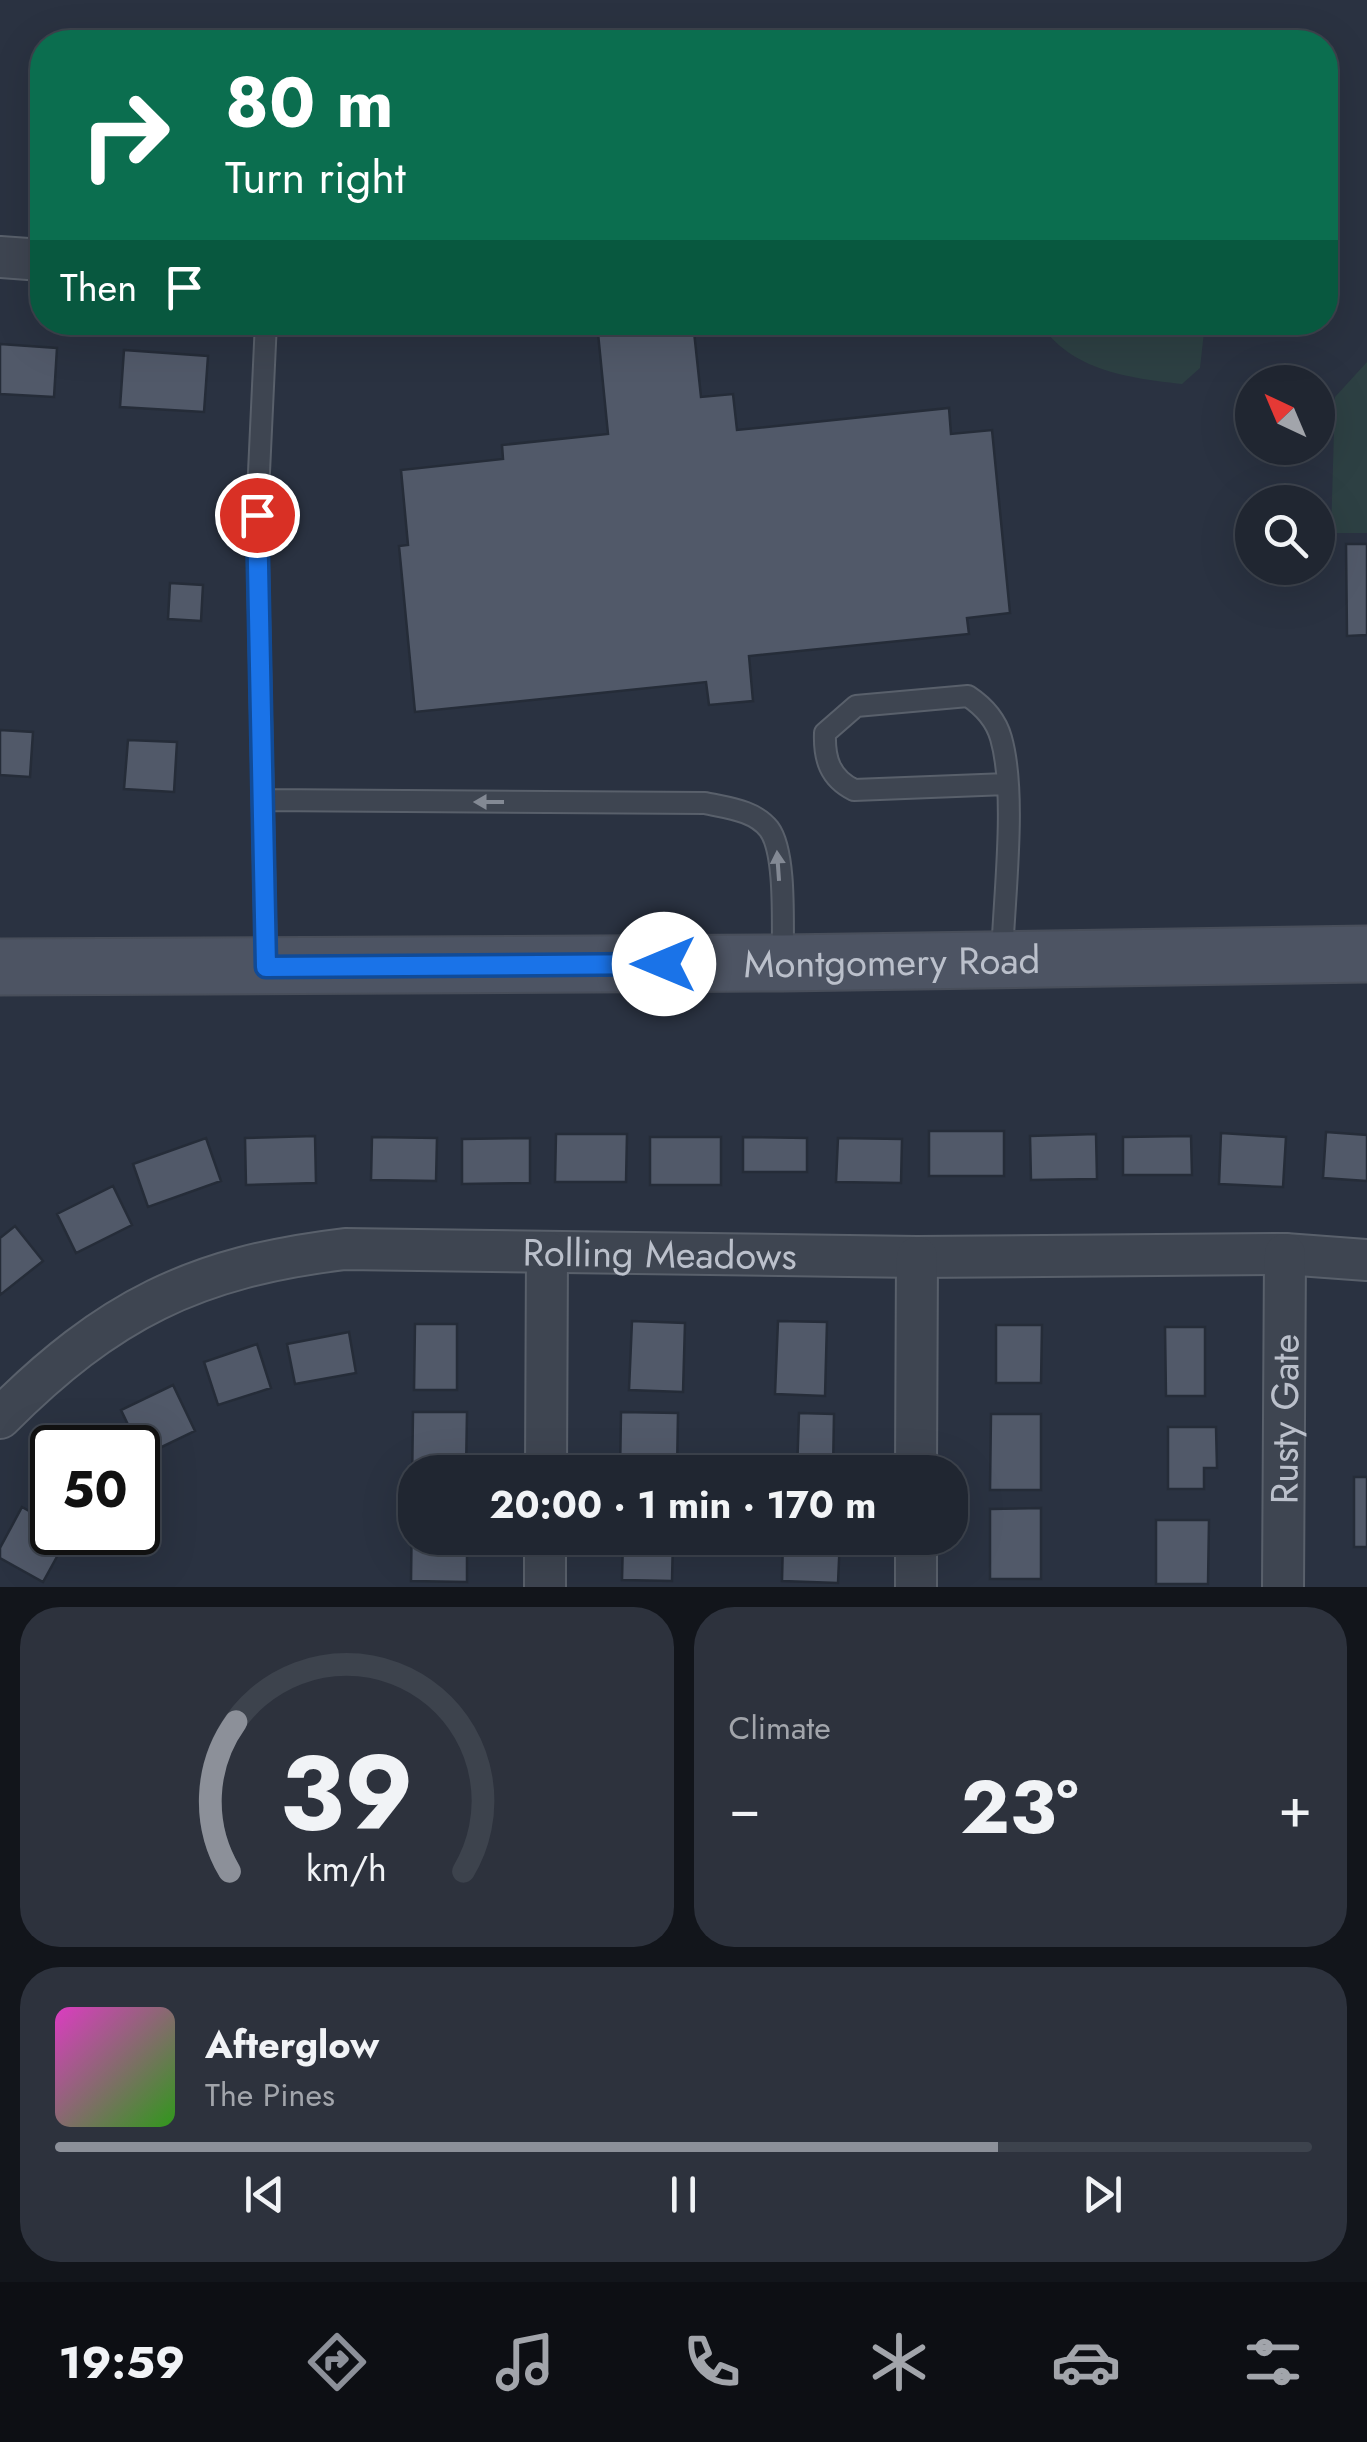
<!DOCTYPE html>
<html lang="en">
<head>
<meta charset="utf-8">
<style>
	:root { --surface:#202631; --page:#2d323d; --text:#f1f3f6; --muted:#a2a5ab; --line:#3d434d; --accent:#8c9099 }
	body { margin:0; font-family:Jost,sans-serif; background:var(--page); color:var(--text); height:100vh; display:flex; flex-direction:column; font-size:38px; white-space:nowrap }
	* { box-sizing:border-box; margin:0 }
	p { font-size:32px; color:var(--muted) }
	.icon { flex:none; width:55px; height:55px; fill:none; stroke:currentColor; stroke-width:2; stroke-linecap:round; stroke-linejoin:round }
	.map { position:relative; height:1587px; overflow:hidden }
	.details { display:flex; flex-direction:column; gap:20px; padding:20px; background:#12151b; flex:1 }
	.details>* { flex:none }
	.guide { position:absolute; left:30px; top:30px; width:1308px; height:305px; border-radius:40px; box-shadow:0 10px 40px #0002,0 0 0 2px var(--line); background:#0b6e4f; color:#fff; overflow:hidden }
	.needle { width:65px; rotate:316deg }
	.fabs { position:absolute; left:1235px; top:365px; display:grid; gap:20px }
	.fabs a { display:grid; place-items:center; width:100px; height:100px; border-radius:50%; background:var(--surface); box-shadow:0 10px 40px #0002,0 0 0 2px var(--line); font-size:50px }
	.speed { position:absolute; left:30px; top:1425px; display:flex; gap:20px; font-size:50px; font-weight:700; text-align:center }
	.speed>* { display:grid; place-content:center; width:130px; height:130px; border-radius:50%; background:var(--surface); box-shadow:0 10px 40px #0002,0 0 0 2px var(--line); line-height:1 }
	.speed .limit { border:5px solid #111; border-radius:15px; background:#fff; color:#111 }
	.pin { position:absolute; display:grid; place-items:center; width:85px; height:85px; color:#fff; margin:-42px; border:5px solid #fff; border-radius:50%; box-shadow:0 2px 10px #0007 }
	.me { position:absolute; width:110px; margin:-55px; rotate:270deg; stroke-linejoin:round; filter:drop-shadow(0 0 8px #0008) }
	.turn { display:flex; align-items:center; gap:35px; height:210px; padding:0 30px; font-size:45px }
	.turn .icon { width:130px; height:130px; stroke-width:2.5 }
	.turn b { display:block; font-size:70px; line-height:85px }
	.then { display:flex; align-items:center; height:95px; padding:0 30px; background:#0003; gap:20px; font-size:38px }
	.big { font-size:75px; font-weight:700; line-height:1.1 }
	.details .card { flex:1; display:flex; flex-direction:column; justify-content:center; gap:15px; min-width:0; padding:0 35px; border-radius:40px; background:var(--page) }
	.details .dial { align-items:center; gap:0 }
	.dial svg { height:260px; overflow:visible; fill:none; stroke:var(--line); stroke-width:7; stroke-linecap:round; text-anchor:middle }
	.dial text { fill:var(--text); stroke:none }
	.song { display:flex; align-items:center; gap:30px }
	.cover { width:120px; height:120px; border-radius:15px; background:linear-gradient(135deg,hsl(310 70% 55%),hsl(110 70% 35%)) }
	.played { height:10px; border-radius:5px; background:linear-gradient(90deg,var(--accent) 75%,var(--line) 75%) }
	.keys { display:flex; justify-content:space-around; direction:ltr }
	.heat { display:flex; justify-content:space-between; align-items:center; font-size:55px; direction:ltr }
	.details .tiles { flex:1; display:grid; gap:20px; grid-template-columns:1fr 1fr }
	.card:last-child { grid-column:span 2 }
	.trip { position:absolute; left:398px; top:1455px; width:570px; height:100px; border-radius:40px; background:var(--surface); box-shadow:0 10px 40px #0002,0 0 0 2px var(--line); font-weight:700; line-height:100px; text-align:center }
	.tab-bar { display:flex; height:160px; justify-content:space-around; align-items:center; background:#0d0f14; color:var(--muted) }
	.tab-bar .icon { width:70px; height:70px }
	.tab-bar .active { color:var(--accent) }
	.tab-bar b { font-size:45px; color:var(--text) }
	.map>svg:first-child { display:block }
	.green { fill:#2d4043 }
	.building { fill:#515969; stroke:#252c38; stroke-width:2.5 }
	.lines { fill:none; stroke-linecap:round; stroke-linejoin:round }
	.service-casing { stroke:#59606b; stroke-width:24 }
	.minor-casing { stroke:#59606b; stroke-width:44 }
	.secondary-casing { stroke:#484e5a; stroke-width:59 }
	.service { stroke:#3e4551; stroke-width:20 }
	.minor { stroke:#3e4551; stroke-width:40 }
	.secondary { stroke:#4d5463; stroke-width:55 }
	.oneway { fill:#838994 }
	.route-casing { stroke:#114b97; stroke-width:25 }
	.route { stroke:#1a73e8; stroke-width:18 }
	.labels { text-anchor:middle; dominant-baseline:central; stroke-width:10; stroke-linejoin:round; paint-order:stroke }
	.street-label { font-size:38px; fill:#bbc0cb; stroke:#232a36 }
</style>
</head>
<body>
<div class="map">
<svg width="1367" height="1587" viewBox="0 0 1367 1587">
	<rect width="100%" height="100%" fill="#2a3241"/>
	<path class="green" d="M1040 323H1205L1200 368 1182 384C1129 378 1071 371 1040 323Z
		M1367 362V533H1331L1335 397Z"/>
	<path class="building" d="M693 322 701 397 733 394 737 430 949 408 951 434 992 430 1010 613 967 618 969 634 749 656 753 701 709 705 706 682 415 712 399 546 408 545 401 470 503 459 502 445 608 434 597 323Z
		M0 344 57 348 54 397 0 394Z
		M124 350 208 356 204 412 120 407Z
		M1346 544H1367V635L1347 636Z
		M170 583 203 585 201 621 168 619Z
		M0 730 33 732 30 777 0 775Z
		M128 740 177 742 174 792 124 789Z
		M929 1131H1004V1176H929Z
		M1326 1132 1367 1135V1181L1323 1178Z
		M1221 1133 1286 1137 1283 1187 1219 1184Z
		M556 1134H627L626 1182H555Z
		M1096 1134 1097 1179 1031 1180 1030 1136Z
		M315 1136 316 1183 246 1185 245 1138Z
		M1191 1136 1192 1175H1123V1137Z
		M372 1137 437 1138 436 1181 371 1180Z
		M650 1137H721V1185H650Z
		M743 1137 807 1138V1172H743Z
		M206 1138 221 1181 148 1207 133 1164Z
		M530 1138V1183L462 1184V1139Z
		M838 1138 902 1139 901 1183 836 1182Z
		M113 1186 132 1225 76 1253 57 1214Z
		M15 1226 43 1261 0 1295V1238Z
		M632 1321 685 1323 683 1392 629 1390Z
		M778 1321 827 1322 825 1396 775 1394Z
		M415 1324H457V1390H414Z
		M996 1325H1042L1041 1383H996Z
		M1165 1327H1205V1396H1166Z
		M349 1332 356 1373 295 1384 287 1344Z
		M257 1344 271 1388 218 1405 204 1362Z
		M173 1385 195 1431 143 1456 121 1410Z
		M413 1412H467L466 1472H415L412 1485Z
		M621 1412 678 1413 677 1472H620Z
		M799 1413 834 1414 833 1472H797Z
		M991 1414H1041V1490H990Z
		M1168 1427H1216L1217 1468H1204V1489H1168Z
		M1354 1477H1367V1547H1354Z
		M412 1503 415 1538H467V1582L411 1581Z
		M22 1507 52 1524V1532L70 1533 43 1582 0 1558V1548Z
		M1041 1508V1579H990V1509Z
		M1156 1520H1209L1208 1584H1156Z
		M623 1538H673L672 1581 622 1580Z
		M783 1538H840L838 1583 782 1581Z"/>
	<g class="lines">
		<defs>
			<path id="service" d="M266 322 257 515 266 965
				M264 800 705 803C727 808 754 810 769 829 787 853 782 930 783 961
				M1002 957C1004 896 1017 794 1001 738 996 720 983 706 968 696L856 706 825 733C824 759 830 778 854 790L1007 784"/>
			<g id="minor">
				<path d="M0 257 42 260"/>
				<path id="s1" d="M0 1418C108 1310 194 1267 345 1249L917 1257 1285 1254 1367 1260"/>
				<path d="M546 1472 547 1252"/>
				<path d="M916 1472 917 1257"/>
				<path d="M545 1587V1538"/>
				<path d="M916 1587V1538"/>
				<path id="s2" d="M1283 1587 1285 1254"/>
			</g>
			<g id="secondary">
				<path id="s3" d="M0 967 783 963 1367 954"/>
			</g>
		</defs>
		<use href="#service" class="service-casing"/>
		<use href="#minor" class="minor-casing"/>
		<use href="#secondary" class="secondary-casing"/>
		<use href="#service" class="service"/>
		<use href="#minor" class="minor"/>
		<use href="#secondary" class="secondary"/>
	</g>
	<defs><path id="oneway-solid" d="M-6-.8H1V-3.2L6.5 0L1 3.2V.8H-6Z" transform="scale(2.5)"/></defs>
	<g class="oneway">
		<use href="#oneway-solid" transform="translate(489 802) rotate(-180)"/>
		<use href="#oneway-solid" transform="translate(778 866) rotate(-94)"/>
	</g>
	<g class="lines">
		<defs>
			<path id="route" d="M257 515 266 967 664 964"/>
		</defs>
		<use href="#route" class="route-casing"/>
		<use href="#route" class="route"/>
	</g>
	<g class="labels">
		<g class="street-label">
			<text stroke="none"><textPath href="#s3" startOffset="892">Montgomery Road</textPath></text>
			<text stroke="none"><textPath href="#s1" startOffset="708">Rolling Meadows</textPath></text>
			<text stroke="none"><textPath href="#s2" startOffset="168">Rusty Gate</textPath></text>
		</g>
	</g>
</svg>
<div class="fabs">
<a><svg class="needle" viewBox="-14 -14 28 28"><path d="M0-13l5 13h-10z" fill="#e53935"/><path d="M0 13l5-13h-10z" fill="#a2a5ab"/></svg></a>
<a><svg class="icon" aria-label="search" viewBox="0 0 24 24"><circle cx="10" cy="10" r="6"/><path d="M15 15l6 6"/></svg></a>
</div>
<div class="speed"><div class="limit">50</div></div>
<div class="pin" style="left:257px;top:515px;background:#d93025"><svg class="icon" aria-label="arrive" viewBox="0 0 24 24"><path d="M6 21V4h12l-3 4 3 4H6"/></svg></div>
<svg class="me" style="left:664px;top:964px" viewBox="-20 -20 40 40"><circle r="19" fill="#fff"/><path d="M0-13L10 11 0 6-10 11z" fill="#1a73e8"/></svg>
<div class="trip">20:00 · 1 min · 170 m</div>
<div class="guide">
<div class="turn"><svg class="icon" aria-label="right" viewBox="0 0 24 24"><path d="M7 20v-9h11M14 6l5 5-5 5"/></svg><div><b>80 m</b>Turn right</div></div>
<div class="then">Then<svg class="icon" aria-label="arrive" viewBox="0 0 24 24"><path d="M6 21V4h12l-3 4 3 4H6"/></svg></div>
</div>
</div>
<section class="details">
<div class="tiles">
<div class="card dial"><svg viewBox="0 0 100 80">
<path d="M14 69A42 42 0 1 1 86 69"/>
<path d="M14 69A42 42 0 0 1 16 23" stroke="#8c9099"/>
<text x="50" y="56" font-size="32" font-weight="700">39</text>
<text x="50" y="72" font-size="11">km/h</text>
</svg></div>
<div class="card"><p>Climate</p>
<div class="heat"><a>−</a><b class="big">23°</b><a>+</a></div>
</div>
<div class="card">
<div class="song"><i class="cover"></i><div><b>Afterglow</b><p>The Pines</p></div></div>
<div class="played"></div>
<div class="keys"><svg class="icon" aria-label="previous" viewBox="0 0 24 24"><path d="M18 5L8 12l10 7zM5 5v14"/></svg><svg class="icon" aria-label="pause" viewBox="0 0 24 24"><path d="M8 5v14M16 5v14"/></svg><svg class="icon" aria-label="next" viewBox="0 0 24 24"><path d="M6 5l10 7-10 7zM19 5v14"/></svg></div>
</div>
</div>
</section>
<nav class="tab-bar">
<b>19:59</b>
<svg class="icon active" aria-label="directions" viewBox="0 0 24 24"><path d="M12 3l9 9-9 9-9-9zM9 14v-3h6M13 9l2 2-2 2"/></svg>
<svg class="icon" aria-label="music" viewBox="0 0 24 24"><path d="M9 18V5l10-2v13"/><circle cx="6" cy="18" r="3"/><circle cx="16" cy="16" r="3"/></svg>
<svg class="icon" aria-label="phone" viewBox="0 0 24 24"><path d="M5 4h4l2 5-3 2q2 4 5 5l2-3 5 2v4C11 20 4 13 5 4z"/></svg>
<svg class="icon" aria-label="climate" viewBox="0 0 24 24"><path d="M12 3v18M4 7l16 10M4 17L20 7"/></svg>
<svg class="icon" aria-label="car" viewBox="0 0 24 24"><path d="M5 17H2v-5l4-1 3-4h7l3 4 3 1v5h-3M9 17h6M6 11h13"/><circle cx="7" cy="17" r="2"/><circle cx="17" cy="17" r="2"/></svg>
<svg class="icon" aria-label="filters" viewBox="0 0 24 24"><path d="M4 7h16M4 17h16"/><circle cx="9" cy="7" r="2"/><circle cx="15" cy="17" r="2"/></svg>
</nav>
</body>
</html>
